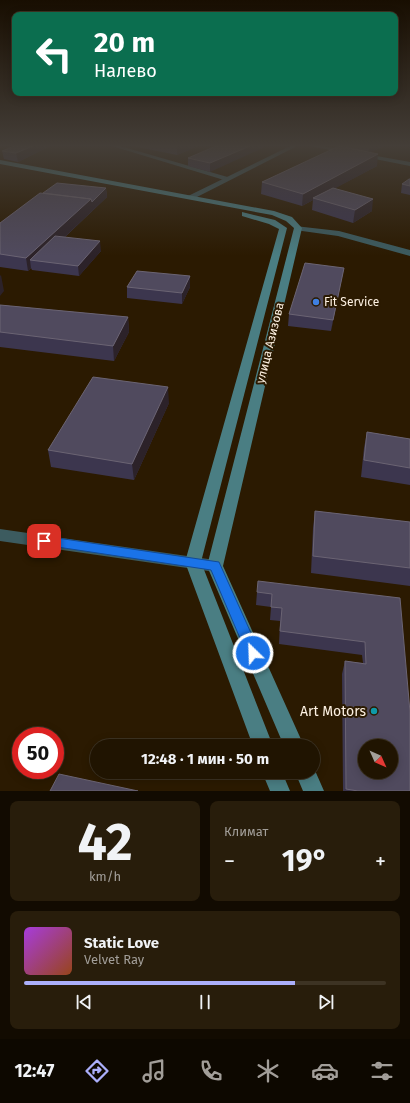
<!DOCTYPE html>
<html lang="ru">
<head>
<meta charset="utf-8">
<style>
	:root { --surface:#201401; --page:#281d0b; --text:#f1f3f6; --muted:#a29e99; --line:#3d3323; --accent:#abaffb }
	body { margin:0; font-family:"Fira Sans",sans-serif; background:var(--page); color:var(--text); height:100vh; display:flex; flex-direction:column; font-size:15px; white-space:nowrap }
	* { box-sizing:border-box; margin:0 }
	p { font-size:13px; color:var(--muted) }
	.icon { flex:none; width:22px; height:22px; fill:none; stroke:currentColor; stroke-width:2; stroke-linecap:round; stroke-linejoin:round }
	.map { position:relative; height:791px; overflow:hidden }
	.details { display:flex; flex-direction:column; gap:10px; padding:10px; background:#120b01; flex:1 }
	.details>* { flex:none }
	.top-card { position:absolute; left:12px; top:12px; width:386px; height:84px; border-radius:8px; box-shadow:0 2px 10px #0003,0 0 0 1px var(--line); background:#0b6e4f; color:#fff; overflow:hidden }
	.needle { width:26px; rotate:135deg }
	.buttons { position:absolute; left:358px; top:739px; display:grid; gap:8px }
	.buttons a { display:grid; place-items:center; width:40px; height:40px; border-radius:50%; background:var(--surface); box-shadow:0 2px 10px #0003,0 0 0 1px var(--line); font-size:20px }
	.speed { position:absolute; left:12px; top:727px; display:flex; gap:8px; font-size:20px; font-weight:700; text-align:center }
	.speed>* { display:grid; place-content:center; width:52px; height:52px; border-radius:50%; background:var(--surface); box-shadow:0 2px 10px #0003,0 0 0 1px var(--line); line-height:1 }
	.speed .limit { border:6px solid #d22; background:#fff; color:#111 }
	.pin { position:absolute; display:grid; place-items:center; width:34px; height:34px; color:#fff; margin:-17px; border-radius:8px; box-shadow:0 2px 6px #0006 }
	.me { position:absolute; width:44px; margin:-22px; rotate:336deg; stroke-linejoin:round; filter:drop-shadow(0 0 3px #0008) }
	.turn { display:flex; align-items:center; gap:14px; height:84px; padding:0 16px; font-size:18px }
	.turn .icon { width:52px; height:52px; stroke-width:2.5 }
	.turn b { display:block; font-size:28px; line-height:34px }
	.big { font-size:30px; font-weight:700; line-height:1.1 }
	.details .widget { flex:1; display:flex; flex-direction:column; justify-content:center; gap:6px; min-width:0; padding:0 14px; border-radius:8px; background:var(--page) }
	.details .dial { align-items:center; gap:0 }
	.dial b { font-size:52px; line-height:1 }
	.song { display:flex; align-items:center; gap:12px }
	.cover { width:48px; height:48px; border-radius:6px; background:linear-gradient(135deg,hsl(280 70% 55%),hsl(20 70% 35%)) }
	.played { height:4px; border-radius:2px; background:linear-gradient(90deg,var(--accent) 75%,var(--line) 75%) }
	.keys { display:flex; justify-content:space-around; direction:ltr }
	.heat { display:flex; justify-content:space-between; align-items:center; font-size:22px; direction:ltr }
	.details .tiles { flex:1; display:grid; gap:10px; grid-template-columns:1fr 1fr }
	.widget:last-child { grid-column:span 2 }
	.trip { position:absolute; left:90px; top:739px; width:230px; height:40px; border-radius:20px; background:var(--surface); box-shadow:0 2px 10px #0003,0 0 0 1px var(--line); font-weight:700; line-height:40px; text-align:center }
	.dock { display:flex; height:64px; justify-content:space-around; align-items:center; background:#0d0800; color:var(--muted) }
	.dock .icon { width:28px; height:28px }
	.dock .active { color:var(--accent) }
	.dock b { font-size:18px; color:var(--text) }
	.map>svg:first-child { display:block }
	.lines { fill:none; stroke-linecap:round; stroke-linejoin:round }
	.service { fill:#3c5b5f; fill-rule:evenodd }
	.minor { fill:#3c5b5f; fill-rule:evenodd }
	.secondary { fill:#4a7e83; fill-rule:evenodd }
	.wall { fill:#3c364e }
	.shaded-wall { fill:#2c2229 }
	.building { fill:#504a5e; stroke:#6b6473; fill-rule:evenodd }
	.route { fill:#1a73e8; stroke:#114b97 }
	.shop-dot { fill:#3f7fe0; stroke:#2b1a01; stroke-width:1.5 }
	.culture-dot { fill:#0f9aa8; stroke:#2b1a01; stroke-width:1.5 }
	.labels { text-anchor:middle; dominant-baseline:central; stroke-width:4; stroke-linejoin:round; paint-order:stroke }
	.poi-label { font-size:12px; fill:#fdf1e2; stroke:#2b1a01; text-anchor:start }
	.street-label { font-size:12px; fill:#fdf1e2; stroke:#2b1a01 }
	.near-poi-label { font-size:14px; fill:#fdf1e2; stroke:#2b1a01; text-anchor:end }
</style>
</head>
<body>
<div class="map">
<svg width="410" height="791" viewBox="0 0 410 791">
	<rect width="100%" height="100%" fill="#2b1a01"/>
	<g class="lines">
		<path class="service" d="M112 146H120L231 178 224 180Z
			M310 146H321L410 162V166Z
			M0 529 215 560 221 562 223 566 221 570 215 572 0 541Z"/>
		<path class="minor" d="M290 146H297L193 199 186 197Z
			M295 226 339 231 410 250V256L338 236 295 230Z"/>
		<path class="secondary" d="M0 160 274 211 292 217 302 228 223 566 304 746H284L207 566 294 228 286 221 272 215 0 164Z
			M242 212 275 220 287 228 201 562 273 746H253L185 562 279 229 269 224 242 216Z
			M313 766 324 791H303L295 772H313Z
			M262 772H282L290 791H270Z"/>
	</g>
	<path class="wall" d="M50 146 18 162 4 159 2 151Z
		M133 146H198L177 155Z
		M216 146 210 172 188 166V158Z
		M345 146H385L370 152 377 166 335 188 372 211 353 223 312 210 313 200 302 206 261 194 262 182 345 147Z
		M410 179V195L401 193 402 184Z
		M106 188 107 197 65 237 101 251 79 276 32 270 31 268 28 271 0 267V223L43 193Z
		M344 268 342 278 331 331 288 326 289 314Z
		M190 276V287L182 304 127 298V287Z
		M0 305 128 317 129 332 114 361 0 347Z
		M169 403 134 480 51 467 48 450Z
		M367 432 410 439V485L361 477 364 448Z
		M315 511 410 522V586L311 573 313 528Z
		M257 592 400 598 410 791H343L342 674 345 661 363 663 362 655 279 644 280 621 270 620 271 607 256 605Z"/>
	<path class="shaded-wall" d="M33 146H50L18 162 16 153Z
		M177 146H198L177 155Z
		M250 146H267L210 172V163Z
		M370 146H385L368 153Z
		M378 154 377 166 315 199 313 198V200L302 206 303 194Z
		M106 188 107 197 39 261 30 260 31 268 28 271 26 258 91 199Z
		M373 199 372 211 353 223 355 210Z
		M100 241 101 251 79 276 78 266Z
		M344 268 342 278 331 331 333 320Z
		M1 275 4 291 0 296V276Z
		M190 276V287L182 304V293Z
		M128 317 129 332 114 361 113 346Z
		M168 387 169 403 134 480 132 464Z"/>
	<path class="building" d="M14 146H33L16 153 2 151Z
		M216 146H250L210 163 188 158Z
		M339 146 378 154 303 194 262 182Z
		M409 179H410V186L402 184Z
		M57 183 106 188 92 202 91 199 43 193Z
		M333 188 373 199 355 210 313 198Z
		M40 193 91 199 26 258 0 254V223Z
		M55 236 100 241 78 266 30 260Z
		M305 263 344 268 333 320 289 314Z
		M137 271 190 276 182 293 127 287Z
		M0 305 128 317 113 346 0 332Z
		M93 377 168 387 132 464 48 450Z
		M367 432 410 439V468L364 460Z
		M315 511 410 522V568L313 556Z
		M258 581 400 598 410 712V791H358L346 789 345 661 366 664 365 642 280 631 282 608 271 607 272 594 257 592ZM365 746H391V772H365Z
		M59 774 138 791H50Z"/>
	<linearGradient id="sky" x2="0" y2="1"><stop stop-color="#180e01"/><stop offset="0.57" stop-color="#443e38"/><stop offset="1" stop-color="#443e38" stop-opacity="0"/></linearGradient>
	<rect width="410" height="256" fill="url(#sky)"/>
	<path class="route" d="M44 536 219 562 260 653 258 657 253 659 248 657 211 570 44 545 40 544 39 541 40 538Z"/>
	<circle class="shop-dot" cx="316" cy="302" r="4"/>
	<circle class="culture-dot" cx="374" cy="711" r="4"/>
	<g class="labels">
		<g class="poi-label">
			<text x="324" y="302">Fit Service</text>
		</g>
		<g class="street-label">
			<text transform="translate(270 343) rotate(-76)">улица Азизова</text>
		</g>
		<g class="near-poi-label">
			<text x="366" y="711">Art Motors</text>
		</g>
	</g>
</svg>
<div class="buttons">
<a><svg class="needle" viewBox="-14 -14 28 28"><path d="M0-13l5 13h-10z" fill="#e53935"/><path d="M0 13l5-13h-10z" fill="#a29e99"/></svg></a>
</div>
<div class="speed"><div class="limit">50</div></div>
<div class="pin" style="left:44px;top:541px;background:#d93025"><svg class="icon" aria-label="arrive" viewBox="0 0 24 24"><path d="M6 21V4h12l-3 4 3 4H6"/></svg></div>
<svg class="me" style="left:253px;top:653px" viewBox="-20 -20 40 40"><circle r="17" fill="#1a73e8" stroke="#fff" stroke-width="3"/><path d="M0-11L8 9 0 5-8 9z" fill="#fff"/></svg>
<div class="trip">12:48 · 1 мин · 50 m</div>
<div class="top-card">
<div class="turn"><svg class="icon" aria-label="left" viewBox="0 0 24 24"><path d="M17 20v-9H6M10 6l-5 5 5 5"/></svg><div><b>20 m</b>Налево</div></div>
</div>
</div>
<section class="details">
<div class="tiles">
<div class="widget dial"><b>42</b><p>km/h</p></div>
<div class="widget"><p>Климат</p>
<div class="heat"><a>−</a><b class="big">19°</b><a>+</a></div>
</div>
<div class="widget">
<div class="song"><i class="cover"></i><div><b>Static Love</b><p>Velvet Ray</p></div></div>
<div class="played"></div>
<div class="keys"><svg class="icon" aria-label="previous" viewBox="0 0 24 24"><path d="M18 5L8 12l10 7zM5 5v14"/></svg><svg class="icon" aria-label="pause" viewBox="0 0 24 24"><path d="M8 5v14M16 5v14"/></svg><svg class="icon" aria-label="next" viewBox="0 0 24 24"><path d="M6 5l10 7-10 7zM19 5v14"/></svg></div>
</div>
</div>
</section>
<nav class="dock">
<b>12:47</b>
<svg class="icon active" aria-label="directions" viewBox="0 0 24 24"><path d="M12 3l9 9-9 9-9-9zM9 14v-3h6M13 9l2 2-2 2"/></svg>
<svg class="icon" aria-label="music" viewBox="0 0 24 24"><path d="M9 18V5l10-2v13"/><circle cx="6" cy="18" r="3"/><circle cx="16" cy="16" r="3"/></svg>
<svg class="icon" aria-label="phone" viewBox="0 0 24 24"><path d="M5 4h4l2 5-3 2q2 4 5 5l2-3 5 2v4C11 20 4 13 5 4z"/></svg>
<svg class="icon" aria-label="climate" viewBox="0 0 24 24"><path d="M12 3v18M4 7l16 10M4 17L20 7"/></svg>
<svg class="icon" aria-label="car" viewBox="0 0 24 24"><path d="M5 17H2v-5l4-1 3-4h7l3 4 3 1v5h-3M9 17h6M6 11h13"/><circle cx="7" cy="17" r="2"/><circle cx="17" cy="17" r="2"/></svg>
<svg class="icon" aria-label="filters" viewBox="0 0 24 24"><path d="M4 7h16M4 17h16"/><circle cx="9" cy="7" r="2"/><circle cx="15" cy="17" r="2"/></svg>
</nav>
</body>
</html>
